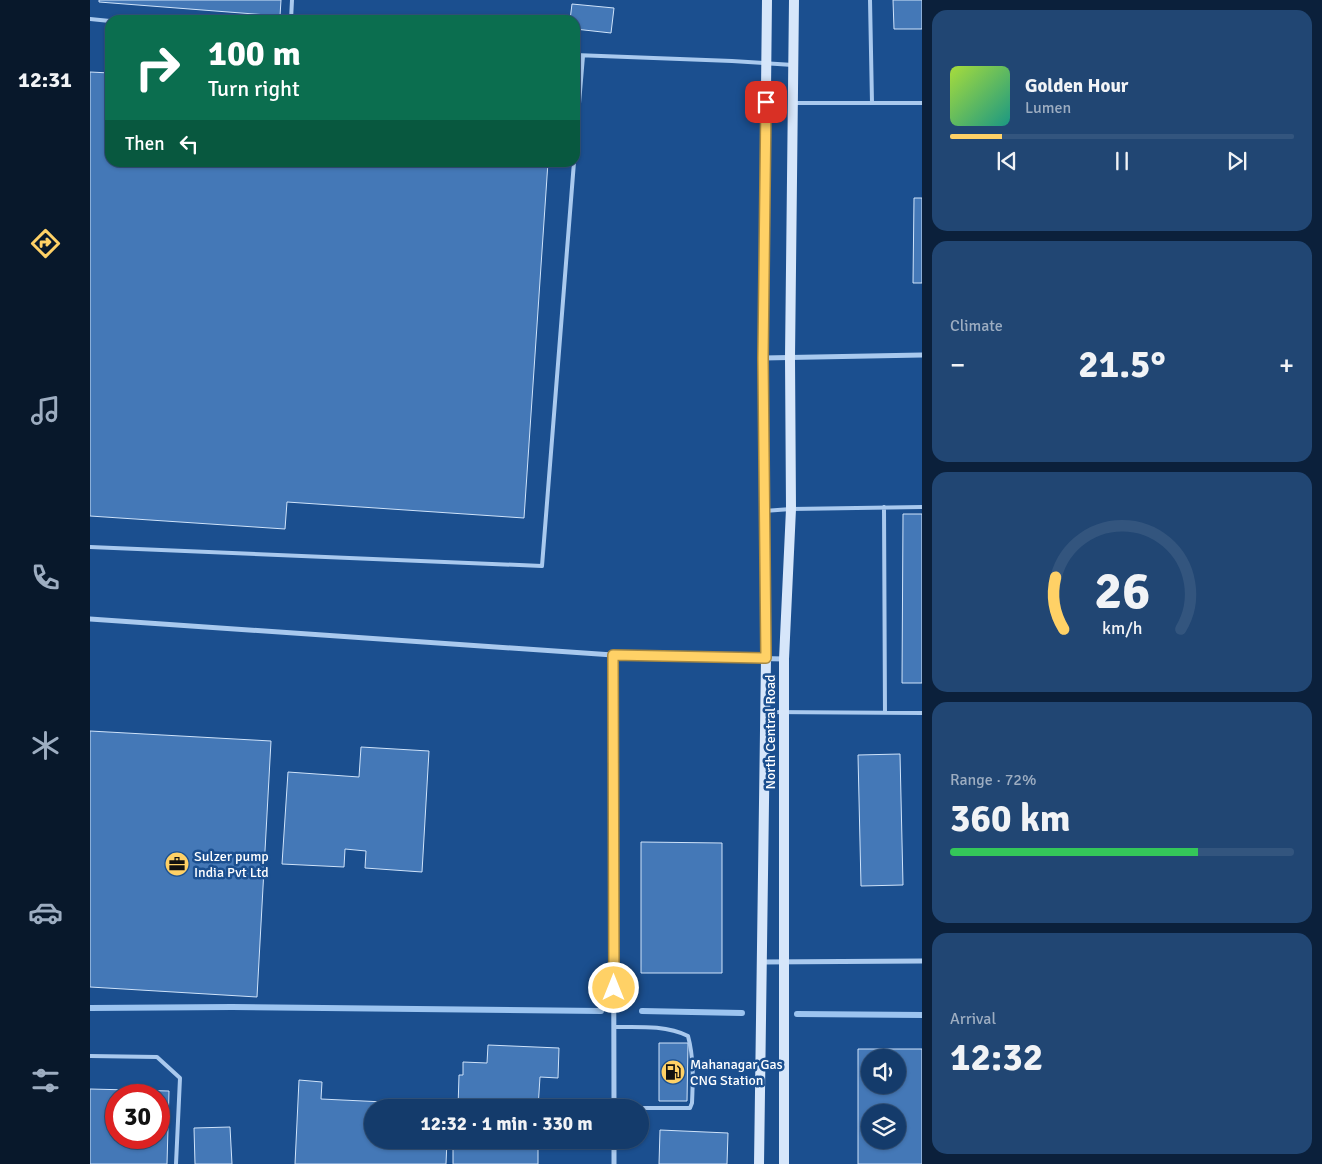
<!DOCTYPE html>
<html lang="en">
<head>
<meta charset="utf-8">
<style>
	:root { --surface:#143b6b; --page:#214673; --text:#f1f3f6; --muted:#9dadc1; --line:#33557e; --accent:#ffd166 }
	body { margin:0; font-family:Signika,sans-serif; background:var(--page); color:var(--text); height:100vh; display:flex; flex-direction:column; font-size:19px; white-space:nowrap }
	* { box-sizing:border-box; margin:0 }
	p { font-size:16px; color:var(--muted) }
	.icon { flex:none; width:28px; height:28px; fill:none; stroke:currentColor; stroke-width:2; stroke-linecap:round; stroke-linejoin:round }
	.map { position:relative; flex:1; overflow:hidden }
	.side { display:flex; flex-direction:column; gap:10px; padding:10px; background:#0b203b; width:400px }
	.side>* { flex:none }
	.banner { position:absolute; left:15px; top:15px; width:475px; height:152px; border-radius:15px; box-shadow:0 1px 4px #0004,0 0 0 1px var(--line); background:#0b6e4f; color:#fff; overflow:hidden }
	.buttons { position:absolute; left:771px; top:1049px; display:grid; gap:10px }
	.buttons a { display:grid; place-items:center; width:45px; height:45px; border-radius:50%; background:var(--surface); box-shadow:0 1px 4px #0004,0 0 0 1px var(--line); font-size:25px }
	.speed { position:absolute; left:15px; top:1084px; display:flex; gap:10px; font-size:25px; font-weight:700; text-align:center }
	.speed>* { display:grid; place-content:center; width:65px; height:65px; border-radius:50%; background:var(--surface); box-shadow:0 1px 4px #0004,0 0 0 1px var(--line); line-height:1 }
	.speed .limit { border:8px solid #d22; background:#fff; color:#111 }
	.pin { position:absolute; display:grid; place-items:center; width:42px; height:42px; color:#fff; margin:-21px; border-radius:10px; box-shadow:0 2px 8px #0006 }
	.me { position:absolute; width:55px; margin:-28px; rotate:0deg; stroke-linejoin:round; filter:drop-shadow(0 0 4px #0008) }
	.turn { display:flex; align-items:center; gap:18px; height:105px; padding:0 20px; font-size:22px }
	.turn .icon { width:65px; height:65px; stroke-width:2.5 }
	.turn b { display:block; font-size:35px; line-height:42px }
	.then { display:flex; align-items:center; height:48px; padding:0 20px; background:#0003; gap:10px; font-size:19px }
	.big { font-size:38px; font-weight:700; line-height:1.1 }
	.side .tile { flex:1; display:flex; flex-direction:column; justify-content:center; gap:8px; min-width:0; padding:0 18px; border-radius:15px; background:var(--page) }
	.side .dial { align-items:center; gap:0 }
	.dial svg { height:130px; overflow:visible; fill:none; stroke:var(--line); stroke-width:7; stroke-linecap:round; text-anchor:middle }
	.dial text { fill:var(--text); stroke:none }
	.song { display:flex; align-items:center; gap:15px }
	.cover { width:60px; height:60px; border-radius:8px; background:linear-gradient(135deg,hsl(80 70% 55%),hsl(170 70% 35%)) }
	.played { height:5px; border-radius:2px; background:linear-gradient(90deg,var(--accent) 15%,var(--line) 15%) }
	.keys { display:flex; justify-content:space-around; direction:ltr }
	.heat { display:flex; justify-content:space-between; align-items:center; font-size:28px; direction:ltr }
	.charge { height:8px; border-radius:4px; background:linear-gradient(90deg,#34c759 72%,var(--line) 0) }
	.trip { position:absolute; left:274px; top:1099px; width:285px; height:50px; border-radius:25px; background:var(--surface); box-shadow:0 1px 4px #0004,0 0 0 1px var(--line); font-weight:700; line-height:50px; text-align:center }
	main { display:flex; flex:1; min-height:0 }
	.tab-bar { display:flex; flex-direction:column; width:90px; justify-content:space-around; align-items:center; background:#08182b; color:var(--muted) }
	.tab-bar .icon { width:35px; height:35px }
	.tab-bar .current { color:var(--accent) }
	.tab-bar b { font-size:22px; color:var(--text) }
	.map>svg:first-child { display:block }
	.lines { fill:none; stroke-linecap:round; stroke-linejoin:round }
	.stream { stroke:#9cc4f0; stroke-width:6 }
	.building { fill:#4478b7; stroke:#cfe3fa; fill-rule:evenodd }
	.lane { stroke:#a9c9ee; stroke-width:4 }
	.street { stroke:#a9c9ee; stroke-width:5 }
	.secondary { stroke:#d6e6fa; stroke-width:10 }
	.route-casing { stroke:#a68842; stroke-width:12 }
	.route { stroke:#ffd166; stroke-width:9 }
	.labels { text-anchor:middle; dominant-baseline:central; stroke-width:5; stroke-linejoin:round; paint-order:stroke }
	.street-label { font-size:14px; fill:#fff; stroke:#1b4f8f }
	.poi-label { font-size:14px; fill:#fff; stroke:#1b4f8f; text-anchor:start }
</style>
</head>
<body>
<main>
<nav class="tab-bar">
<b>12:31</b>
<svg class="icon current" aria-label="directions" viewBox="0 0 24 24"><path d="M12 3l9 9-9 9-9-9zM9 14v-3h6M13 9l2 2-2 2"/></svg>
<svg class="icon" aria-label="music" viewBox="0 0 24 24"><path d="M9 18V5l10-2v13"/><circle cx="6" cy="18" r="3"/><circle cx="16" cy="16" r="3"/></svg>
<svg class="icon" aria-label="phone" viewBox="0 0 24 24"><path d="M5 4h4l2 5-3 2q2 4 5 5l2-3 5 2v4C11 20 4 13 5 4z"/></svg>
<svg class="icon" aria-label="climate" viewBox="0 0 24 24"><path d="M12 3v18M4 7l16 10M4 17L20 7"/></svg>
<svg class="icon" aria-label="car" viewBox="0 0 24 24"><path d="M5 17H2v-5l4-1 3-4h7l3 4 3 1v5h-3M9 17h6M6 11h13"/><circle cx="7" cy="17" r="2"/><circle cx="17" cy="17" r="2"/></svg>
<svg class="icon" aria-label="filters" viewBox="0 0 24 24"><path d="M4 7h16M4 17h16"/><circle cx="9" cy="7" r="2"/><circle cx="15" cy="17" r="2"/></svg>
</nav>
<div class="map">
<svg width="832" height="1164" viewBox="0 0 832 1164">
	<rect width="100%" height="100%" fill="#1b4f8f"/>
	<g class="lines">
		<path class="stream" d="M0 1008 142 1007 511 1011
			M552 1011 652 1013
			M707 1014 832 1015"/>
	</g>
	<path class="building" d="M9 0H191L190 16 9 2Z
		M803 0H832V29H804Z
		M482 4 524 8 521 33 485 29V20H480Z
		M0 72 20 73V162H458L434 518 197 502 195 529 0 516Z
		M824 198H832V283H823Z
		M813 514H832V683H812Z
		M0 731 181 741 167 997 0 987Z
		M271 747 339 751 332 872 275 868 276 851 255 849 254 867 192 864 198 772 269 777Z
		M810 754 813 885 771 886 768 755Z
		M551 842 632 843V973H551Z
		M569 1043H598L597 1101H569Z
		M398 1045 469 1048 468 1078 450 1077 448 1108H368L369 1075H373V1062L397 1063Z
		M768 1049H832V1164H768ZM780 1058H808V1085H780ZM780 1112H808V1140H780Z
		M209 1080 232 1082 231 1099 358 1105V1108H282V1140H357L356 1164H205Z
		M0 1089 79 1091 77 1164H0ZM26 1095H69V1138H26Z
		M140 1127 142 1164H105L104 1128Z
		M570 1130 638 1133 637 1164H569Z
		M363 1140H455V1146L448 1145V1164H363Z"/>
	<g class="lines">
		<path class="lane" d="M780 0 782 103
			M0 19 20 21
			M201 20 202 0
			M485 55 642 61 703 65
			M705 103H832
			M485 151 493 56
			M794 507 795 713
			M674 511 701 509 832 507
			M0 547 452 566 484 162
			M677 712 832 713
			M524 1027C548 1027 576 1025 598 1036 604 1058 603 1081 602 1103L600 1108H550
			M0 1056 67 1057 90 1078 86 1164"/>
		<path class="street" d="M673 358 832 355
			M0 619 523 655 694 659
			M523 655 524 1108
			M672 962 832 961
			M524 1140V1164"/>
		<path class="secondary" d="M669 1164 676 658 673 358 677 0
			M694 1164V659L701 509 700 358 704 0"/>
	</g>
	<g class="lines">
		<defs>
			<path id="route" d="M524 988 523 655 676 658 673 358 676 102"/>
		</defs>
		<use href="#route" class="route-casing"/>
		<use href="#route" class="route"/>
	</g>
	<defs>
		<symbol id="office-disc" viewBox="-11 -11 22 22"><circle r="9.5" fill="#ffd166" stroke="#1b4f8f"/><path d="M-6-3h4V-5.5h4V-3h4V5H-6ZM-1-4.5V-3h2v-1.5ZM-6 0V1H6V0Z" fill="#111"/></symbol>
		<symbol id="fuel-disc" viewBox="-11 -11 22 22"><circle r="9.5" fill="#ffd166" stroke="#1b4f8f"/><path d="M-5.5-6h7V0h2V4h1.3V-2.5L3-4.5l.8-.8L6-3V5H2.5V1h-1V6h-7ZM-4.2-4.7v3.2H.2V-4.7Z" fill="#111"/></symbol>
	</defs>
	<g fill-rule="evenodd">
		<use href="#office-disc" x="73" y="850" width="28" height="28"/>
		<use href="#fuel-disc" x="569" y="1058" width="28" height="28"/>
	</g>
	<g class="labels">
		<g class="street-label">
			<text transform="translate(680 732) rotate(-90)">North Central Road</text>
		</g>
		<g class="poi-label">
			<text x="104" y="856">Sulzer pump<tspan x="104" dy="16">India Pvt Ltd</tspan></text>
			<text x="600" y="1064">Mahanagar Gas<tspan x="600" dy="16">CNG Station</tspan></text>
		</g>
	</g>
</svg>
<div class="buttons">
<a><svg class="icon" aria-label="sound" viewBox="0 0 24 24"><path d="M4 9h4l5-4v14l-5-4H4zM17 9q2 3 0 6"/></svg></a>
<a><svg class="icon" aria-label="layers" viewBox="0 0 24 24"><path d="M12 4l9 5-9 5-9-5zM3 14l9 5 9-5"/></svg></a>
</div>
<div class="speed"><div class="limit">30</div></div>
<div class="pin" style="left:676px;top:102px;background:#d93025"><svg class="icon" aria-label="arrive" viewBox="0 0 24 24"><path d="M6 21V4h12l-3 4 3 4H6"/></svg></div>
<svg class="me" style="left:524px;top:988px" viewBox="-20 -20 40 40"><circle r="17" fill="#ffd166" stroke="#fff" stroke-width="3"/><path d="M0-11L8 9 0 5-8 9z" fill="#fff"/></svg>
<div class="trip">12:32 · 1 min · 330 m</div>
<div class="banner">
<div class="turn"><svg class="icon" aria-label="right" viewBox="0 0 24 24"><path d="M7 20v-9h11M14 6l5 5-5 5"/></svg><div><b>100 m</b>Turn right</div></div>
<div class="then">Then<svg class="icon" aria-label="left" viewBox="0 0 24 24"><path d="M17 20v-9H6M10 6l-5 5 5 5"/></svg></div>
</div>
</div>
<section class="side">
<div class="tile">
<div class="song"><i class="cover"></i><div><b>Golden Hour</b><p>Lumen</p></div></div>
<div class="played"></div>
<div class="keys"><svg class="icon" aria-label="previous" viewBox="0 0 24 24"><path d="M18 5L8 12l10 7zM5 5v14"/></svg><svg class="icon" aria-label="pause" viewBox="0 0 24 24"><path d="M8 5v14M16 5v14"/></svg><svg class="icon" aria-label="next" viewBox="0 0 24 24"><path d="M6 5l10 7-10 7zM19 5v14"/></svg></div>
</div>
<div class="tile"><p>Climate</p>
<div class="heat"><a>−</a><b class="big">21.5°</b><a>+</a></div>
</div>
<div class="tile dial"><svg viewBox="0 0 100 80">
<path d="M14 69A42 42 0 1 1 86 69"/>
<path d="M14 69A42 42 0 0 1 9 37" stroke="#ffd166"/>
<text x="50" y="56" font-size="32" font-weight="700">26</text>
<text x="50" y="72" font-size="11">km/h</text>
</svg></div>
<div class="tile"><p>Range · 72%</p><b class="big">360 km</b><div class="charge"></div></div>
<div class="tile"><p>Arrival</p><b class="big">12:32</b></div>
</section>
</main>
</body>
</html>
